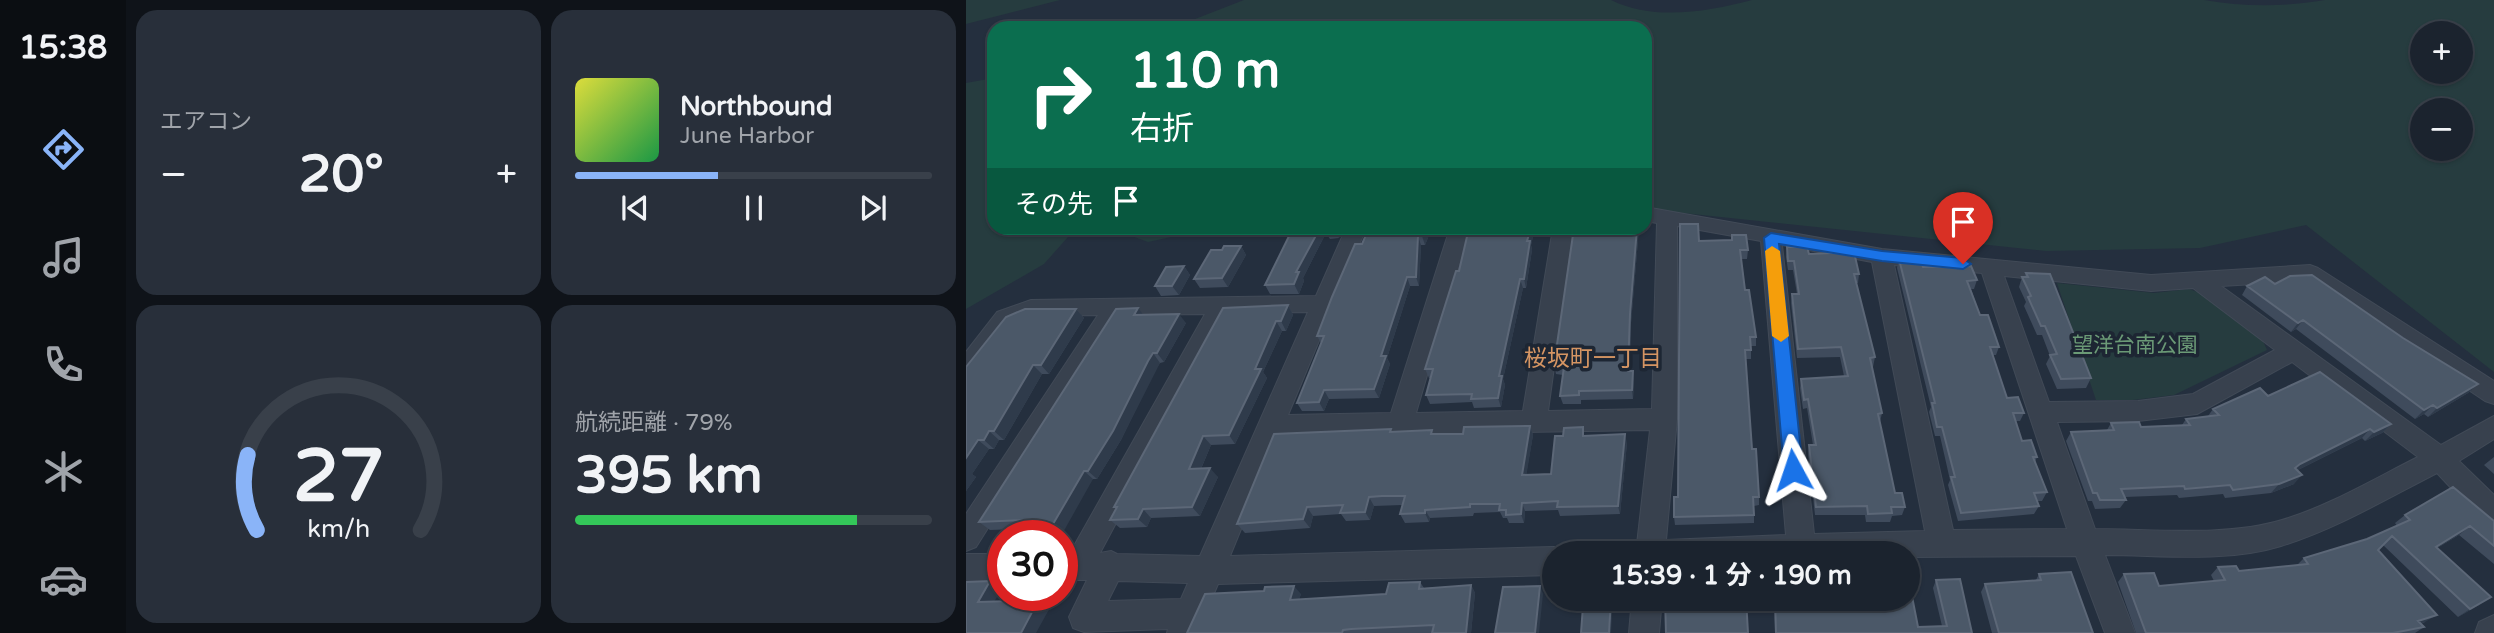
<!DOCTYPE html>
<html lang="ja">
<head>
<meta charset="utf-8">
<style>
	:root { --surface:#1b232e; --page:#282f3a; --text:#f1f3f6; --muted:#a0a4aa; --line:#39404a; --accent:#8ab4f8 }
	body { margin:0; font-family:"Varela Round","Noto Sans JP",sans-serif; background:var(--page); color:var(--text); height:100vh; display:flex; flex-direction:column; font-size:26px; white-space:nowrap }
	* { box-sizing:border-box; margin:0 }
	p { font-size:23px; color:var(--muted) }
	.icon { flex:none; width:38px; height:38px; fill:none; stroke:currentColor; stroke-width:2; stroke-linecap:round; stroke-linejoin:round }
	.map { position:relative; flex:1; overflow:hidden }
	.drawer { display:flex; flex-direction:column; gap:10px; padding:10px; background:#0f1319; width:840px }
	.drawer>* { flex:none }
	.guide { position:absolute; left:21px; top:21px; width:665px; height:214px; border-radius:21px; box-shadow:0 2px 5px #0004,0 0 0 2px var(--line); background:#0b6e4f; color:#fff; overflow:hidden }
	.buttons { position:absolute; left:1444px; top:21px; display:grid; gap:14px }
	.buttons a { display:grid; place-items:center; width:63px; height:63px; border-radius:50%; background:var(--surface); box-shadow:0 2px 5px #0004,0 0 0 2px var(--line); font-size:35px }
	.speed { position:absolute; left:21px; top:520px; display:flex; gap:14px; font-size:35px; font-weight:700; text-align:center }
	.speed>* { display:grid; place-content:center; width:91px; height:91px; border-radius:50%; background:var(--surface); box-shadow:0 2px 5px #0004,0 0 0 2px var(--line); line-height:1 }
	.speed .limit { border:10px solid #d22; background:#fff; color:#111 }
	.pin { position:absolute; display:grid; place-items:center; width:60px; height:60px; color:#fff; margin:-72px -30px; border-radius:50% 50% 50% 0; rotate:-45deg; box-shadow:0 0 7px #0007 }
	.pin .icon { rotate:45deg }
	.me { position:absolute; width:77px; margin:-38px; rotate:355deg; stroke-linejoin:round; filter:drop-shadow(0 0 5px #0008) }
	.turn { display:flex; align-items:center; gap:24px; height:147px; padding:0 28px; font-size:32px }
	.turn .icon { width:91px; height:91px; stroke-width:2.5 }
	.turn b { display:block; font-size:49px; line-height:60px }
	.then { display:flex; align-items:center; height:66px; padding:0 28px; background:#0003; gap:14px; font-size:26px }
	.big { font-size:52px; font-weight:700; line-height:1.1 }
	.drawer .widget { flex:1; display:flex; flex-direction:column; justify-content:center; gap:10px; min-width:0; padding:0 24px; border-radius:21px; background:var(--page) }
	.drawer .dial { align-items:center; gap:0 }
	.dial svg { height:182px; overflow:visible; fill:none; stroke:var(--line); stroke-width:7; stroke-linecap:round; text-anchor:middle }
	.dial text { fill:var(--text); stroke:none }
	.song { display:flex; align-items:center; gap:21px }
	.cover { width:84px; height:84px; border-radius:10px; background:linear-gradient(135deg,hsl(60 70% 55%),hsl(140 70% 35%)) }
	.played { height:7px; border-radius:4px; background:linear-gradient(90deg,var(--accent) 40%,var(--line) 40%) }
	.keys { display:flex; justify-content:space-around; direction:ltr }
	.heat { display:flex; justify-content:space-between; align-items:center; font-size:38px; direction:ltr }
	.charge { height:10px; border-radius:5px; background:linear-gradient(90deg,#34c759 79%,var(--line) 0) }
	.drawer .tiles { flex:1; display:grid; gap:10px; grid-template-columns:repeat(2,1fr) }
	.trip { position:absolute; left:576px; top:541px; width:378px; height:70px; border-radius:35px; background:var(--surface); box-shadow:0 2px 5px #0004,0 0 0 2px var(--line); font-weight:700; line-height:70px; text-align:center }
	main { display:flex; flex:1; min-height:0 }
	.tabs { display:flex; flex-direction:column; width:126px; justify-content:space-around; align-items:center; background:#0b0e12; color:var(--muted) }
	.tabs .icon { width:49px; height:49px }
	.tabs .current { color:var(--accent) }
	.tabs b { font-size:32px; color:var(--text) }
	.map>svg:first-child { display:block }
	.green { fill:#263c3f; fill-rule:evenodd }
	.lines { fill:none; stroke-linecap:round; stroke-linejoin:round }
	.minor-casing { stroke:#414a57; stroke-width:2 }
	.minor { fill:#38414e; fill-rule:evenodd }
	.wall { fill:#3f4b5c }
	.shaded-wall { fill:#2f3b4b }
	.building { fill:#4b5868; stroke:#5c6777; stroke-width:2 }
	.route { fill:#1a73e8; stroke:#114b97; stroke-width:2 }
	.slow { fill:#f59e0b }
	.labels { text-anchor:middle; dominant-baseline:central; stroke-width:7; stroke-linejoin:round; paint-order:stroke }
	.park-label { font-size:21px; fill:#6b9a76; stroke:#1d2633 }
	.neighbourhood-label { font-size:23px; fill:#d59563; stroke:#1d2633 }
</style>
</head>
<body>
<main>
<nav class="tabs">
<b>15:38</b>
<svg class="icon current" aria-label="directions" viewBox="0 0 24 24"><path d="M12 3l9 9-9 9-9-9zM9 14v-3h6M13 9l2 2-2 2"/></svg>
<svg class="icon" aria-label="music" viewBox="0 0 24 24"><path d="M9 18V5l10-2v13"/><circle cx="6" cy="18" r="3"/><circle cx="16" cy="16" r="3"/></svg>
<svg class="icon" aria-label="phone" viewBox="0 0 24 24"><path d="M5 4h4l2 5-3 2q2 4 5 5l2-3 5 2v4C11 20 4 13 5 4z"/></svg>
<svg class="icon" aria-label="climate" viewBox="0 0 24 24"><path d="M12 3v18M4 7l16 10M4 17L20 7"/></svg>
<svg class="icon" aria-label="car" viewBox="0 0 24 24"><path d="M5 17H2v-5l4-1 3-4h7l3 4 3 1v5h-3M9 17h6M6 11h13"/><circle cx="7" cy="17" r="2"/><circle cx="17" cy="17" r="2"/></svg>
</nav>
<section class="drawer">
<div class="tiles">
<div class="widget"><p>エアコン</p>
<div class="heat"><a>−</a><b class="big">20°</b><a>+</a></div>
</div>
<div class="widget">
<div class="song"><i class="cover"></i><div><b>Northbound</b><p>June Harbor</p></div></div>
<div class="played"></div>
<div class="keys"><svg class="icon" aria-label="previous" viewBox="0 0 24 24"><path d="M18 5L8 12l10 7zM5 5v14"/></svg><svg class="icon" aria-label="pause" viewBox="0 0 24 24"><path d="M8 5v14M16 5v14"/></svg><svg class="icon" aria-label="next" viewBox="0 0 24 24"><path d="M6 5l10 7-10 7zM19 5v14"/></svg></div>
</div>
<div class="widget dial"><svg viewBox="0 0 100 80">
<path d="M14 69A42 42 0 1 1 86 69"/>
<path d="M14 69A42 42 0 0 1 10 36" stroke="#8ab4f8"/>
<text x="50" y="56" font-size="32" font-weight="700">27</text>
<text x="50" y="72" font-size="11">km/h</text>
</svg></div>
<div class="widget"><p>航続距離 · 79%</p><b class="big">395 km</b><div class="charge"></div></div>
</div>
</section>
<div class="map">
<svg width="1528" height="633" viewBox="0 0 1528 633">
	<rect width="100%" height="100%" fill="#242f3e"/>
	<path class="green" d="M0 0H94L0 24Z
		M278 0H645C687 21 741 12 786 0H1238C1277 7 1320 7 1359 0H1528V372L1340 225 1234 248 1080 251 679 209V28H206ZM1456 33H1494V72H1456ZM1456 110H1494V149H1456Z
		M28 78V228H110L78 264 0 309V83Z
		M144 228H247L182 242Z
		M1091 283 1188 293 1223 289 1237 294 1296 339 1301 350 1208 395 1167 400H1130Z"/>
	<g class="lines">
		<defs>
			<path id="minor" d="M679 207 916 249 1185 275 1344 265 1352 268 1528 381V404L1519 401 1340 281 1255 286 1475 445 1528 416V439L1493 461 1528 495V526L1518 523 1471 473C1420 499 1370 529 1315 546 1260 563 1196 555 1139 555L1169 633H1139L1110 556 942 557V553H670L684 430 313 436 264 556 588 547 599 553H588V575L252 584 231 633H201L202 629 118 632 107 628 103 617 121 580H96V552L104 553 239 314 156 315 10 547 0 551V514L132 315 67 316 47 324 9 376 0 378V352L31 312 65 300 350 296 380 228H400L322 415 425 413 484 228H504L450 413 557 411 587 228H607L582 411 686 409 691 223 679 221ZM711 226 795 241 820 535 700 540 711 419ZM816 245 906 262 959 531 848 534ZM928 265 1016 273 1101 529 987 530ZM1038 276 1185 291 1227 288 1309 350 1227 394 1172 401 1083 402ZM342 312 234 556 151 554 145 551 134 553 262 313ZM1326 362 1452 457C1408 479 1363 506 1316 520 1260 537 1187 529 1129 529L1091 422 1172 421 1231 414ZM152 581 222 583 215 599 142 601Z
				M0 554H37V582H0Z
				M666 598H696L693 633H663Z
				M1528 615V633H1509L1513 622Z"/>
		</defs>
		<use href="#minor" class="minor-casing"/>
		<use href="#minor" class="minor"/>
	</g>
	<path class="wall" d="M327 228H378L373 238 364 239 359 232 360 233 337 278 338 281 333 294H304L299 285Z
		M466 228 459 245H455L453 286H444L421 358 424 364 413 398 363 399 358 411H336L331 403 355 343 351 336 396 244Z
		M503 228H569L565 245 566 250 560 288H557L537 379 539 385 535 407 508 408 506 402 464 404 460 395 464 378H463L459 369 493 271Z
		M608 228H673L665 323 664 371 668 380 667 399 615 400V404H597L594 396 597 375 590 374 588 365Z
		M733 241 782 250 781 259H775L779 290 790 337V346H785V359H780L786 449 793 497V505L788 506V523L709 525 708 517 712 497Z
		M275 246 280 255 262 287 234 288 228 279 256 250Z
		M821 247 843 254 893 274 892 283H890L909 357 907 367H906L916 413 914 422 929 493 939 507 936 515 926 516 924 522H900L899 515H849L842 454 843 445H847L841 408 837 409 834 388 835 379 878 376 874 357 831 358 825 303 826 294H831L827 270H822L820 257Z
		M933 259 957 267 1011 280 1008 289H1005L1014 315 1033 347 1030 355H1027L1041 398 1058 413 1054 421H1049L1056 441 1071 457 1069 462 1081 492 1076 501H1071L1073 506 1068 514 992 521 982 485 984 480 974 436H969L963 412 965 407 931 268Z
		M218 266 224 275 213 295 195 296 189 286Z
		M1060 273 1125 378 1120 388 1091 389 1080 364 1084 356 1076 335H1071L1058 306 1060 302 1053 287 1056 277H1058Z
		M1309 284 1437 338 1512 384 1502 393 1462 417 1458 414 1449 419 1330 329 1325 332 1276 295 1281 286Z
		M322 305 327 315 320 331H316L297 372 301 378 269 444 245 445 235 469 252 477 234 516 185 518 181 527 154 528 144 520 150 509 148 507Z
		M110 309 118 318 83 374H76L38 440H33L28 449H23L6 474 10 477 0 491V367Z
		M177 314 220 323 198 362 194 363 189 370 155 440 131 479H127L54 529 24 530 13 522Z
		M1302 396 1425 424 1416 433 1399 441 1396 438 1332 470 1328 484 1305 493 1259 498 1257 494 1213 498 1211 495 1159 497 1160 500 1154 508 1129 509 1126 501H1122L1100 441 1105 432 1141 430 1145 423 1175 427 1216 425 1220 419 1242 416 1247 409Z
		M564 426 567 435 560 475 585 474 619 435 661 443 654 514 594 516 592 510 559 511 558 523H543L541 518H537L534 512 508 513 507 516 464 518 463 522 439 523 434 514 436 505 408 506 404 520 380 521 375 514 347 516 344 528 279 533 271 524 426 432 468 434H497Z
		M1528 457V474L1518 465Z
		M1439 515 1528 521V564L1493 535 1471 548 1513 605 1492 617 1417 545 1412 550 1459 622 1455 624 1458 627 1449 633H1170L1152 582 1158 574 1193 586 1248 581 1245 575 1252 567 1273 571 1331 565 1338 558 1401 539 1431 526 1429 523Z
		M1073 574 1127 633H1026L1015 592 1019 584 1070 580Z
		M970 580 1006 633H809L808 598H942L952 627 976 626 967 588Z
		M454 582 458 588 505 585 509 593 505 633H221L335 594 333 599 420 594Z"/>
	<path class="shaded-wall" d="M354 228H357L360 233 337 278 338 281 333 294 328 284 330 272Z
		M370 228H378L373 238 368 230Z
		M459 228H466L459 245 456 236Z
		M565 228H569L565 245 566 250 560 288 558 279 561 241Z
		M671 228H673L665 323 663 380 662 371 664 314Z
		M452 236 455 245 453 286 450 277Z
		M275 246 280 255 262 287 256 278Z
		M218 266 224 275 213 295 206 286Z
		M441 277 444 286 421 358 424 364 413 398 408 389 415 356Z
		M554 279 557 288 537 379 539 385 535 407 532 398 533 376Z
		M322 305 327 315 320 331 315 321Z
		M172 308 179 317 168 315Z
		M110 309 118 318 83 374 75 365Z
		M213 314 220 323 198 362 191 353Z
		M1337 320 1330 329 1325 332 1332 323Z
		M310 321 316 331 297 372 301 378 269 444 263 435 289 369Z
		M187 353 194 363 155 440 131 479 122 471Z
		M67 365 76 374 38 440 28 431Z
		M667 371 668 380 667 399 666 390Z
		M1512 384 1502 393 1462 417 1471 408Z
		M358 390 363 399 358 411 353 402Z
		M1467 405 1458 414 1449 419 1458 410Z
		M1425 424 1416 433 1399 441 1408 432Z
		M564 426 567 435 559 484 556 475Z
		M1404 429 1396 438 1326 473 1321 477 1334 464Z
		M23 431 33 440 28 449 18 440Z
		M659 434 661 443 654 514 652 506Z
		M237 436 245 445 231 478 223 469Z
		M12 440 23 449 6 474 10 477 0 491V458Z
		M244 468 252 477 234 516 226 507Z
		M118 471 127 479 95 536H80Z
		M1336 475 1328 484 1305 493 1313 484Z
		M403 497 408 506 404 520 399 512Z
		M556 503 559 511 558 523 555 514Z
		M341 507 347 516 344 528 337 519Z
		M177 509 185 518 181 527 172 519Z
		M459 510 464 518 463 522 459 513Z
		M1504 526 1493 535 1460 555 1470 547Z
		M24 581 36 589 23 610 12 602Z
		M505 585 509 593 505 633H500Z
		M328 586 335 594 331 607 324 600Z
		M574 586 577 594 573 633H569Z
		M75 595H91L70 633H55Z
		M1525 597 1513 605 1492 617 1504 609Z
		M645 598H647L645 633H643Z
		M1471 615 1459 622 1441 629 1452 621Z"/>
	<path class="building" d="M714 224H732L733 241 766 240V235H780L782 250H774L779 290H783L790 337H784L785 350H779L786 449H790L793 497H787L788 515 708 517V497H712Z
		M327 228H354L330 272H333L328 284 299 285Z
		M358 228H370L368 230H360Z
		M403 228H459L456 236H452L450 277H441L415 356H420L408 389 358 390 353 402 331 403 358 336H351L366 297 389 244H396Z
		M503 228H565L561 241H564L558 279H554L533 376H536L532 398 505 399 506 394 460 395 467 369H459L490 271H493Z
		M608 228H671L664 314 662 371H667L666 390 613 391V395L594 396 598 367 588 365Z
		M258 246H275L256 278 228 279 245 250H256Z
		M821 247H841L843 254 888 252 893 274H888L909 357 904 358 916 413 912 414 916 432 929 493H936L939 507H925L926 513 902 514 901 506 850 507 843 445H850L842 399 838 400 835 379 882 376 875 347 832 349 826 294H833L828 261H822Z
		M933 259 955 261 957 267 1005 266 1011 280 1001 281 1014 315H1022L1033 347H1024L1041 398 1052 397 1058 413H1047L1056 441 1065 440 1071 457H1067L1081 492 1068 493 1073 506 995 513 985 477H989L976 427H971L966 403H969Z
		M218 266 206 286H189L200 267Z
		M1060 273 1084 274 1125 378 1095 379 1084 355 1091 354 1079 326H1075L1062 297 1065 296 1056 277H1062Z
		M1346 275 1437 338 1512 384 1471 408 1467 405 1458 410 1337 320 1332 323 1281 286 1299 277 1309 284 1324 276Z
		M322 305 315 321H310L289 369H295L263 435 237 436 223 469 244 468 226 507 177 509 172 519 144 520 151 507H148L257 308Z
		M172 308 168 315 213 314 191 353H187L182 361 147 431 122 471H118L80 536H50L59 520 13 522 150 309Z
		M59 309H110L75 365H67L28 431H23L18 440H12L0 458V367L40 317Z
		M1354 372 1425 424 1408 432 1404 429 1334 464 1329 468 1336 475 1313 484 1267 490 1264 485 1219 489 1218 486 1155 489 1160 500H1134L1131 493H1127L1105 432 1148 430 1145 423 1173 422 1175 427 1224 425 1220 419 1253 415 1247 409 1294 388 1302 396Z
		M564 426 556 475 585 474 589 436H597L598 428 617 427V436L659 434 652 506 591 507 592 501 556 503 555 514 540 515V510H533L534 504H504V507L459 510V513L434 514 439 496H416L403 497 399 512 374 513 377 505 341 507 337 519 271 524 308 434 425 429 424 432 466 430 465 434H497L498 427Z
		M1487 487 1528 521V546L1504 526 1470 547 1525 597 1504 609 1426 536 1412 550 1471 615 1452 621 1458 627 1427 633H1180L1158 574 1188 573 1193 586 1259 580 1252 567 1270 566 1273 571 1342 564 1338 558 1401 539 1444 520 1439 515Z
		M1105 572 1127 633H1033L1019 584 1075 580 1073 574Z
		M942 576 952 627 981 626 970 580 994 579 1006 633H810L809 598H942Z
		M24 581 12 602 47 601 51 595H75L55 633H0V582Z
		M454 582 453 589 505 585 500 633H466L468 625 385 629 377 630 376 633H221L239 594 298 591 299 587 328 586 324 600 420 594 423 583Z
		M574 586 569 633H529L537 587Z
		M631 598H645L643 633H615L617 606H631Z
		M699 598H780L782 633H700Z"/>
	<path class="route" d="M805 233 916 251 997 258 1005 264 997 269 916 261 813 244 837 470 834 476 827 478 821 476 818 470 798 238Z"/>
	<path class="slow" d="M806 246 814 251 823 336 815 342 806 336 799 251Z"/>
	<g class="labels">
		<g class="park-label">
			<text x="1169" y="345">望洋台南公園</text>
		</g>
		<g class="neighbourhood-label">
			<text x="627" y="359">桜坂町一丁目</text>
		</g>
	</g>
</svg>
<div class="buttons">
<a>+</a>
<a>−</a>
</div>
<div class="speed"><div class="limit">30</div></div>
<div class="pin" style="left:997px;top:264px;background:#d93025"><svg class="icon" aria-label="arrive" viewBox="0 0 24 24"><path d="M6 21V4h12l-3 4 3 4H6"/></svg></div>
<svg class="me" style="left:827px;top:470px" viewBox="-20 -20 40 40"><path d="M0-17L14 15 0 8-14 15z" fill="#1a73e8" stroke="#fff" stroke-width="4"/></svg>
<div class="trip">15:39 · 1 分 · 190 m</div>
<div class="guide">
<div class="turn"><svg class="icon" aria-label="right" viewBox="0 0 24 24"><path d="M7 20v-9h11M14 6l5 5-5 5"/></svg><div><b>110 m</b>右折</div></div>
<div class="then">その先<svg class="icon" aria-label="arrive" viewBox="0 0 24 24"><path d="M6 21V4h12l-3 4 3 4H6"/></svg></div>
</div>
</div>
</main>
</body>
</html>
